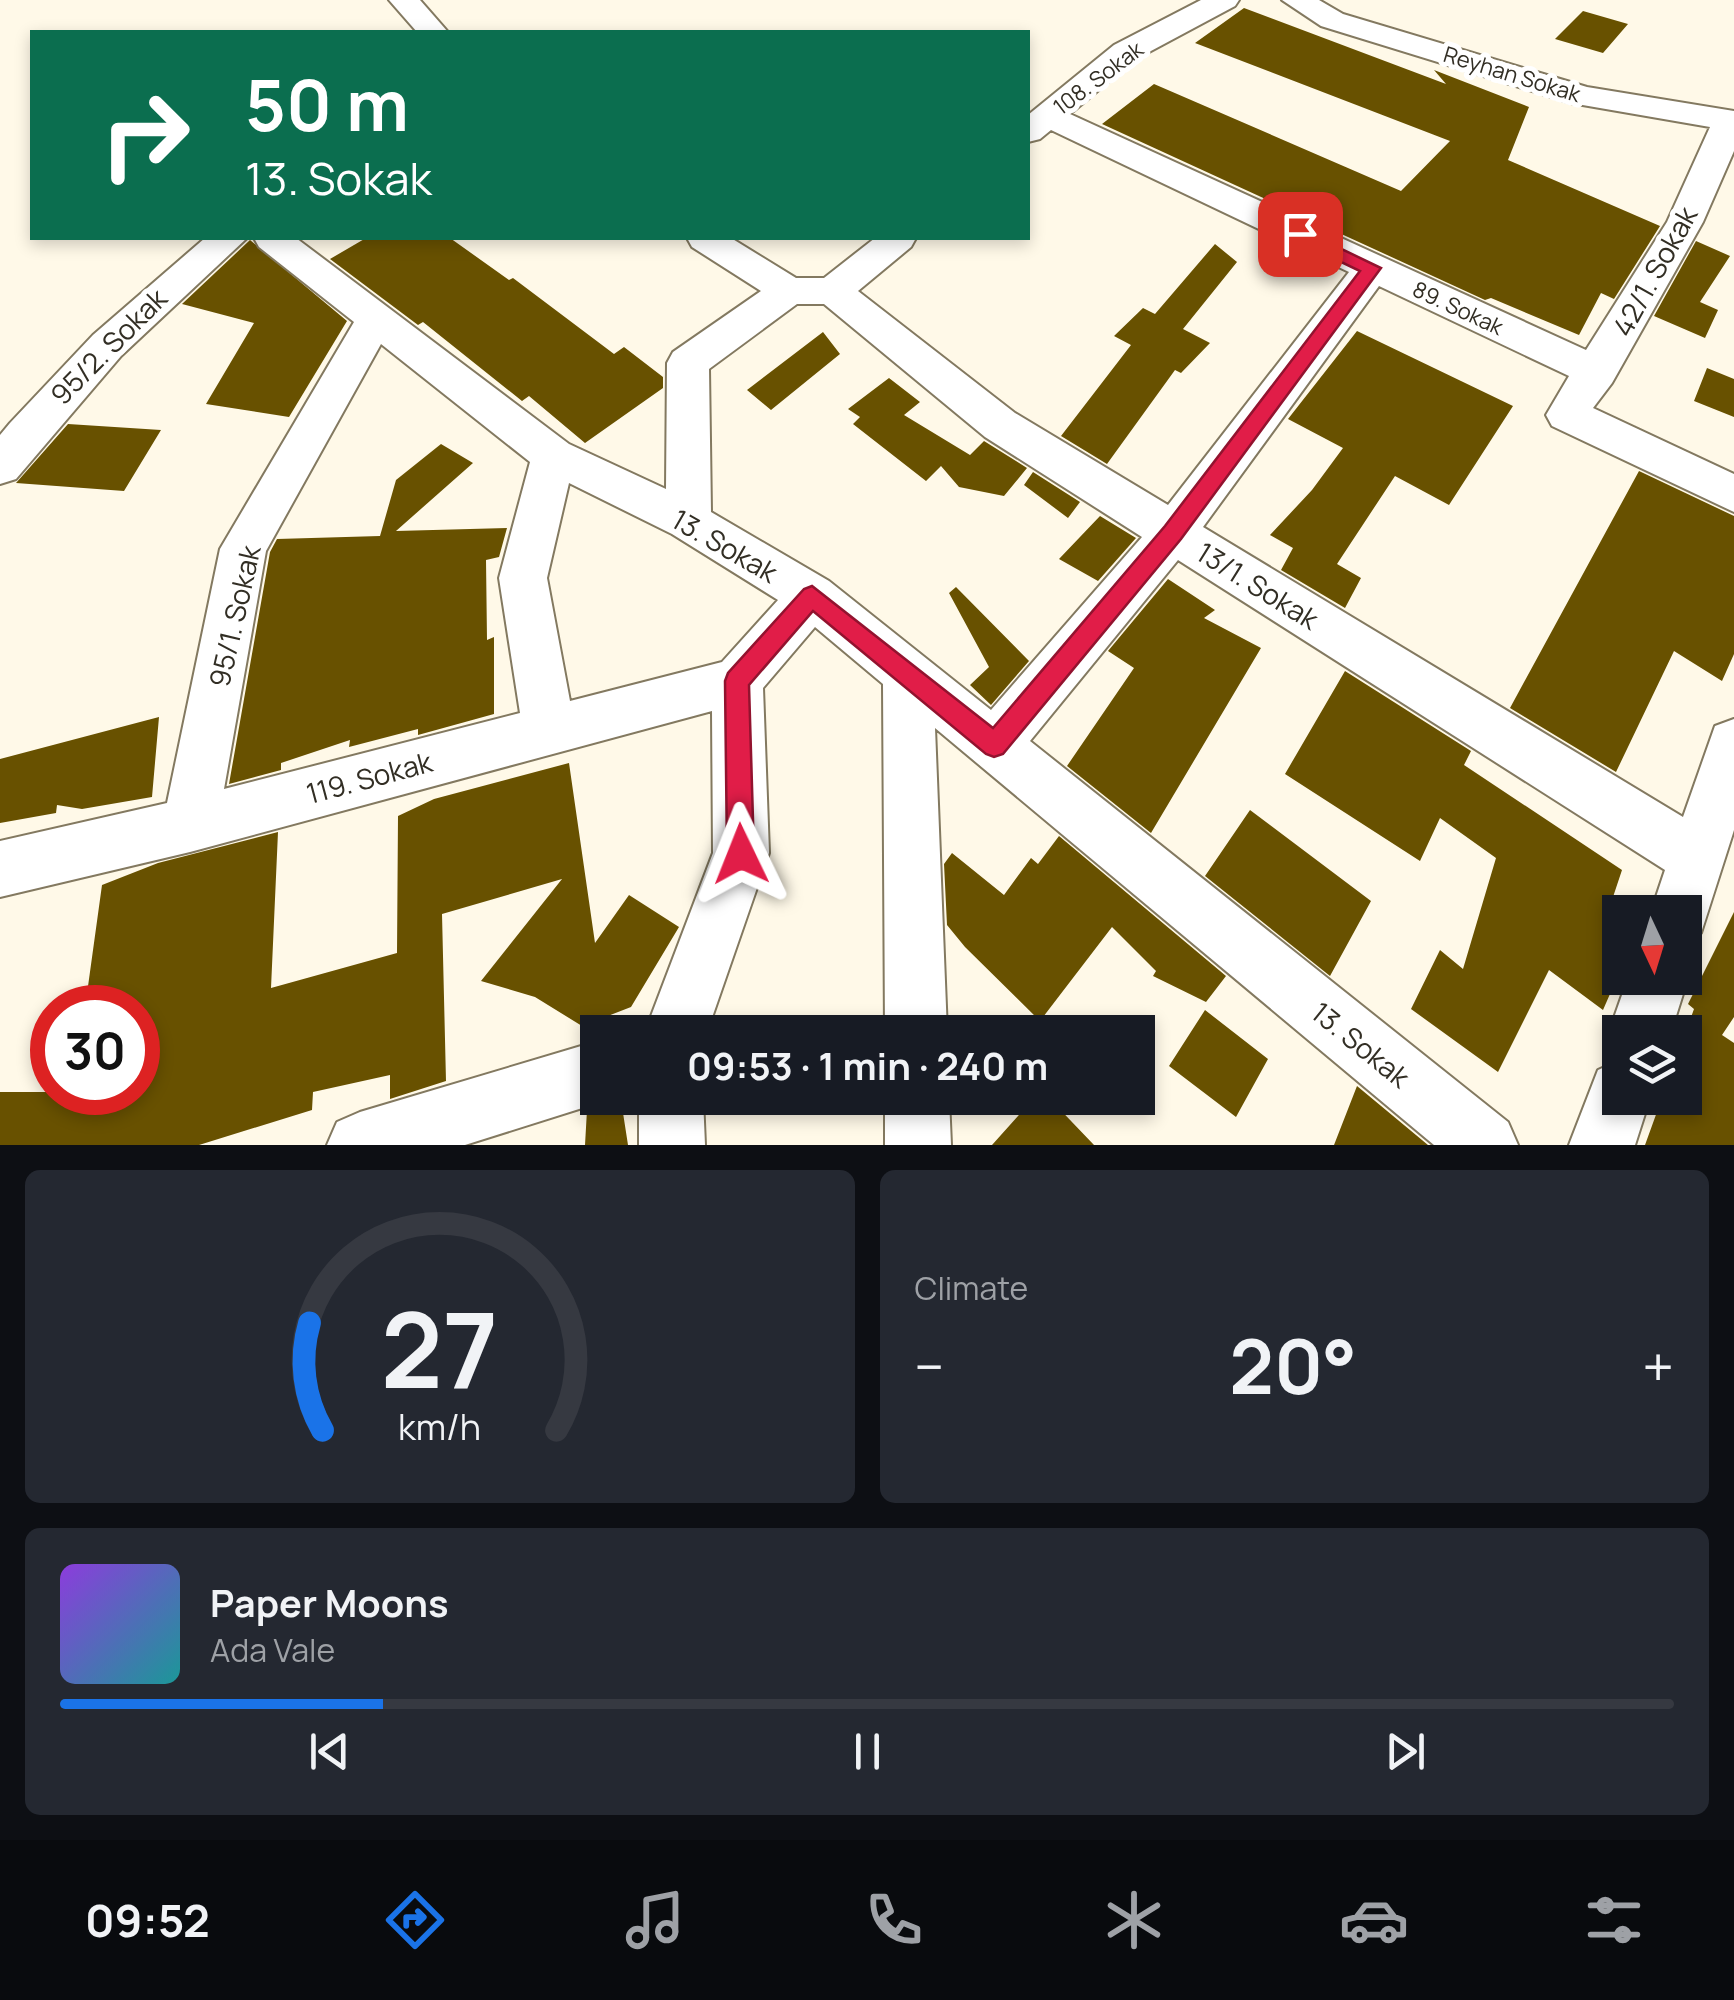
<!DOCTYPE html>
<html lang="en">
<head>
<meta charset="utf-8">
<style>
	:root { --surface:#171b24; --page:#242831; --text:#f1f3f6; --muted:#9ea1a6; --line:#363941; --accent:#1a73e8 }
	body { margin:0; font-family:Manrope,sans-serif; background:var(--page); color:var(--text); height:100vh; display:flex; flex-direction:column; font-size:38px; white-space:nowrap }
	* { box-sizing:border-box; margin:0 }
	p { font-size:32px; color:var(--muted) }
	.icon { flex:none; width:55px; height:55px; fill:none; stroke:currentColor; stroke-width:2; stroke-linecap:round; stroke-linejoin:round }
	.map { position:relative; height:1145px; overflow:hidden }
	.details { display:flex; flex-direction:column; gap:25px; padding:25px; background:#0d0f14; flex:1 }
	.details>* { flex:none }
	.guide { position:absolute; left:30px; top:30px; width:1000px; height:210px; border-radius:0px; box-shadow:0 5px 15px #0003; background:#0b6e4f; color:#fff; overflow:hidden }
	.needle { width:65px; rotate:176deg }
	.controls { position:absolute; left:1602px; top:895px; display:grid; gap:20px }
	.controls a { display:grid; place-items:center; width:100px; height:100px; border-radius:0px; background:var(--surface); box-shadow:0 5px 15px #0003; font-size:50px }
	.speed { position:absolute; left:30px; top:985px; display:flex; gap:20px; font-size:50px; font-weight:700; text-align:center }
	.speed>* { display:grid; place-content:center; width:130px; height:130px; border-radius:50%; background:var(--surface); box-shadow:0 5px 15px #0003; line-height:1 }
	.speed .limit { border:15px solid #d22; background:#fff; color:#111 }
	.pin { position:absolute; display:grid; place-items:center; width:85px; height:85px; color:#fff; margin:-42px; border-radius:20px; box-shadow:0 5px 15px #0006 }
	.me { position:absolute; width:110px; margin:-55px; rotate:358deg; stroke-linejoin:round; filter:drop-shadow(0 0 8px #0008) }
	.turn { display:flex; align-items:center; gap:35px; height:210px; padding:0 50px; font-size:45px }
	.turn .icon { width:130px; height:130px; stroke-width:2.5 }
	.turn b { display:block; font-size:70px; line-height:85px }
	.big { font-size:75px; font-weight:700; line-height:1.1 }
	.details .card { flex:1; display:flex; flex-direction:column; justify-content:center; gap:15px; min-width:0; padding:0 35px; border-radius:15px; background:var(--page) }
	.details .dial { align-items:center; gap:0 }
	.dial svg { height:260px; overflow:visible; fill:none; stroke:var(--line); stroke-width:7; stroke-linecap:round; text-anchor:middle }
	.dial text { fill:var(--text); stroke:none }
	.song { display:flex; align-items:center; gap:30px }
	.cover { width:120px; height:120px; border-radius:15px; background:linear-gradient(135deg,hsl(270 70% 55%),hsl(180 70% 35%)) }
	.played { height:10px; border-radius:5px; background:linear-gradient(90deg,var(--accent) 20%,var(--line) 20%) }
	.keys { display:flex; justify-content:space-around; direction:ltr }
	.heat { display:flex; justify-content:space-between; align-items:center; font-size:55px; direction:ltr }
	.details .tiles { flex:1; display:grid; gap:25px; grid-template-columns:1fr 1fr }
	.card:last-child { grid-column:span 2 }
	.trip { position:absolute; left:580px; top:1015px; width:575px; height:100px; border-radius:0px; background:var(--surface); box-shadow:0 5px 15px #0003; font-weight:700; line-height:100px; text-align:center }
	.dock { display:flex; height:160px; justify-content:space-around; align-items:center; background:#090b0e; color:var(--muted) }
	.dock .icon { width:70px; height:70px }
	.dock .on { color:var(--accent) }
	.dock b { font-size:45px; color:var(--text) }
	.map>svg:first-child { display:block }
	.building { fill:#685100 }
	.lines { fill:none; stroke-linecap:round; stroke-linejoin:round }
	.minor-casing { stroke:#837960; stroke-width:4 }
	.minor { fill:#fff; fill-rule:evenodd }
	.route { fill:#e11d48; stroke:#92132f; stroke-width:2.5 }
	.labels { text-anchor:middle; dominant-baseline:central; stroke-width:10; stroke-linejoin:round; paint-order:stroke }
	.far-street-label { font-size:22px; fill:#322e24; stroke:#fff }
	.street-label { font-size:28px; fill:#322e24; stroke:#fff }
</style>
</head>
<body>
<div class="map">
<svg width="1734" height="1145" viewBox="0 0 1734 1145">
	<rect width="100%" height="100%" fill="#fff9e8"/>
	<path class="building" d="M1244 8 1446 84 1434 70 1529 107 1508 160 1660 226 1614 299 1601 293 1579 335 1491 298 1485 300 1102 124 1154 84 1401 191 1450 141 1195 43Z
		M1583 11 1628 24 1603 53 1555 39Z
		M366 238H450L509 280 513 278 614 354 624 347 663 377V388L585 443 529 396 522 401 423 322 418 325 330 259Z
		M250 240 347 321 289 417 206 404 254 323 182 304Z
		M1696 241 1730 256 1700 302 1718 310 1705 338 1654 316Z
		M1215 244 1237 262 1183 329 1210 343 1181 373 1175 370 1107 464 1061 436 1131 345 1114 336 1143 308 1155 314Z
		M1357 331 1513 406 1449 505 1395 476 1337 564 1361 578 1345 608 1281 570 1293 548 1270 535 1312 490 1343 448 1288 419Z
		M823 332 840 354 771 410 747 390Z
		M1707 368 1734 379V417L1694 401Z
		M889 378 920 402 904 415 970 455 984 441 1027 468 1004 496 959 487 941 466 926 481 853 424 860 417 848 409Z
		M68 424 161 430 124 491 16 483Z
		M441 444 473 463 396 531 507 528 499 557 486 560 487 640 494 637V714L418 735V729L349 747 350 740 281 763V770L229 784 270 552 277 539 380 536 396 480Z
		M1639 471 1734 516V654L1722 681 1674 651 1616 772 1510 708Z
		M1033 472 1080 502 1068 518 1024 485Z
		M1100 516 1136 538 1098 581 1059 559Z
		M1168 579 1215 610 1204 618 1261 648 1151 833 1067 766 1134 668 1108 651Z
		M956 587 1029 661 991 705 970 685 989 667 949 593Z
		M1345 671 1471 751 1464 765 1622 870 1602 930 1620 938V971L1603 1010 1549 970 1498 1072 1411 1009 1440 950 1463 969 1496 858 1440 818 1420 861 1285 774Z
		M159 717 152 797 82 809 57 805 56 813 0 823V759Z
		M569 763 595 943 629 895 679 927 631 1007 582 1026 535 997 481 981 562 879 442 914 446 1081 390 1099V1075L313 1092 312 1110 199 1145H0V1092H138V1008H85L102 885 158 863 278 832 271 988 397 953 398 816 434 799Z
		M1250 810 1371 901 1330 976 1205 876Z
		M1059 836 1226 976 1206 1002 1153 976 1156 971 1112 927 1040 1021 965 947 947 925 944 864 952 853 1004 895 1031 858 1038 864Z
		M1734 912V1017L1722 1035 1734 1043V1145H1645L1662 1098H1685V1034L1694 1009 1688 1004Z
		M1205 1010 1268 1059 1236 1117 1169 1066Z
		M1357 1086 1428 1145H1334Z
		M1034 1098H1049L1094 1145H992Z
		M621 1100 628 1145H585L587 1110Z"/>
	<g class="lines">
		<defs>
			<path id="minor" d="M389 0H420L448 32H417Z
				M1201 0H1239L1235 6 1136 59 1070 114 1586 350 1667 222 1710 127 1571 103 1321 26 1282 0H1319L1343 14 1587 87 1734 111V151L1703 222 1612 383 1593 408 1734 474V512L1552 426 1546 415 1569 376 1379 286 1203 527 1683 817 1715 726 1734 719V830L1701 933 1685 939V912H1651L1665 870 1178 560 1030 741 1508 1122 1518 1145H1434L935 728 947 1032H885L883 684 815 627 763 688 769 853 707 1032H645L713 853 712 711 190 852 0 897V841L167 803 220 549 354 322 259 247 254 238H296L569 444 666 489 667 363 673 352 761 291 692 247 687 238H731L796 278H824L875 238H916L911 247 858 291 1015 413 1168 505 1349 272 1051 130 1040 139 1028 142V115L1114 45ZM797 304H824L985 437 1142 537 991 710 829 581 711 512 709 369ZM381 344 530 462 499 578 520 713 224 789 266 551ZM569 483 672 534 778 600 722 662 570 701 547 578Z
				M205 238H247L121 356 16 479 0 484V435L10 423 93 335Z
				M1685 971 1688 978 1671 1032H1620L1618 1054 1609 1032 1628 978H1685Z
				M598 1041V1098H612L598 1103 465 1145H327L337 1122 360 1112Z
				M1620 1060V1098H1650L1635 1145H1569L1598 1070Z
				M639 1098H703L705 1145H639Z
				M885 1098H949L951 1145H885Z"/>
		</defs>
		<use href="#minor" class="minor-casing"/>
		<use href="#minor" class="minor"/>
	</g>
	<path class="route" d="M1300 229 1381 268 1181 539 1003 754 994 757 986 754 813 611 749 685 754 854 750 863 741 867 731 863 727 854 725 681 728 673 804 589 812 586 993 728 1165 526 1360 271 1293 239 1291 234Z"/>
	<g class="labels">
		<g class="far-street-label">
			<text transform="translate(1512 74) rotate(17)">Reyhan Sokak</text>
			<text transform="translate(1098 78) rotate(-37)">108. Sokak</text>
			<text transform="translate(1458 308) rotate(25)">89. Sokak</text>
		</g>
		<g class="street-label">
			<text transform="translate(1654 271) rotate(-61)">42/1. Sokak</text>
			<text transform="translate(108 346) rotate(-45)">95/2. Sokak</text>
			<text transform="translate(725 545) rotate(30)">13. Sokak</text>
			<text transform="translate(1258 585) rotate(32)">13/1. Sokak</text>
			<text transform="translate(234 616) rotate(-77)">95/1. Sokak</text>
			<text transform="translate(369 777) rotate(-15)">119. Sokak</text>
			<text transform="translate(1361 1044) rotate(39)">13. Sokak</text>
		</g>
	</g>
</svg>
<div class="controls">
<a><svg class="needle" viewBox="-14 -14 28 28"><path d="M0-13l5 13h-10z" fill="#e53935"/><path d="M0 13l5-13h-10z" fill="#9ea1a6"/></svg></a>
<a><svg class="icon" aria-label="layers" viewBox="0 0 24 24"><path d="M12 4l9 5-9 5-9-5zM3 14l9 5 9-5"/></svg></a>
</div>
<div class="speed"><div class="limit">30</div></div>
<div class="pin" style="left:1300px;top:234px;background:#d93025"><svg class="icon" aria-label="arrive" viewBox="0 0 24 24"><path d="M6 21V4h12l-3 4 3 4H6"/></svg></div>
<svg class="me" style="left:741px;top:854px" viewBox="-20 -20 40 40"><path d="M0-17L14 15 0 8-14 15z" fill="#e11d48" stroke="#fff" stroke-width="4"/></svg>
<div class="trip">09:53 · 1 min · 240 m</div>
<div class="guide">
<div class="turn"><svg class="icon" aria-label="right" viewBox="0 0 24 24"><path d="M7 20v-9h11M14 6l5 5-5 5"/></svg><div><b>50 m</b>13. Sokak</div></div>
</div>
</div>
<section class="details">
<div class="tiles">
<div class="card dial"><svg viewBox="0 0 100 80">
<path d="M14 69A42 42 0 1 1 86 69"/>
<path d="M14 69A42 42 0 0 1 10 36" stroke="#1a73e8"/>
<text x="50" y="56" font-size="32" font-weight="700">27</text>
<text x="50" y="72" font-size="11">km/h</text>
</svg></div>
<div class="card"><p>Climate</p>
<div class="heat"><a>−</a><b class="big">20°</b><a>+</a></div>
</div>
<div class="card">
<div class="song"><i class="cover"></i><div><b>Paper Moons</b><p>Ada Vale</p></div></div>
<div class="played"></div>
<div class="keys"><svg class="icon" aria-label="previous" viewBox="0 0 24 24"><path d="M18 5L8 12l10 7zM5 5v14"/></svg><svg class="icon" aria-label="pause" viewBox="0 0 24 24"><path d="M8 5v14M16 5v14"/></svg><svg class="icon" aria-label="next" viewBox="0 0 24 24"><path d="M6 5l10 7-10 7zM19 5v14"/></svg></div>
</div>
</div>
</section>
<nav class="dock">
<b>09:52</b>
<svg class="icon on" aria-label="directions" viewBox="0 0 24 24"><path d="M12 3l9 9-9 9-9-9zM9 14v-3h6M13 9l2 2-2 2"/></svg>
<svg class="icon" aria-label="music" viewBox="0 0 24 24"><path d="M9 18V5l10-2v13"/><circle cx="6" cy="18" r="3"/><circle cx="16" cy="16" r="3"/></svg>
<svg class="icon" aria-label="phone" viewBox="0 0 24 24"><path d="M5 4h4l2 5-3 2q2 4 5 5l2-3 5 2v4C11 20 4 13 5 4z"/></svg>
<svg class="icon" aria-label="climate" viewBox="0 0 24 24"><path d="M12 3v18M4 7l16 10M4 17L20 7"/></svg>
<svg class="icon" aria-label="car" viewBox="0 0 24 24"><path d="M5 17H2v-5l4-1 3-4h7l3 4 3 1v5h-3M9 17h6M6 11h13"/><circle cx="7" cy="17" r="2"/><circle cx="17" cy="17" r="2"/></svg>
<svg class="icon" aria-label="filters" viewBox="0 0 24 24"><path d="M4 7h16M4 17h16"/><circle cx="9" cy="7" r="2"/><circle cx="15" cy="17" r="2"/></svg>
</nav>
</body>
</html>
